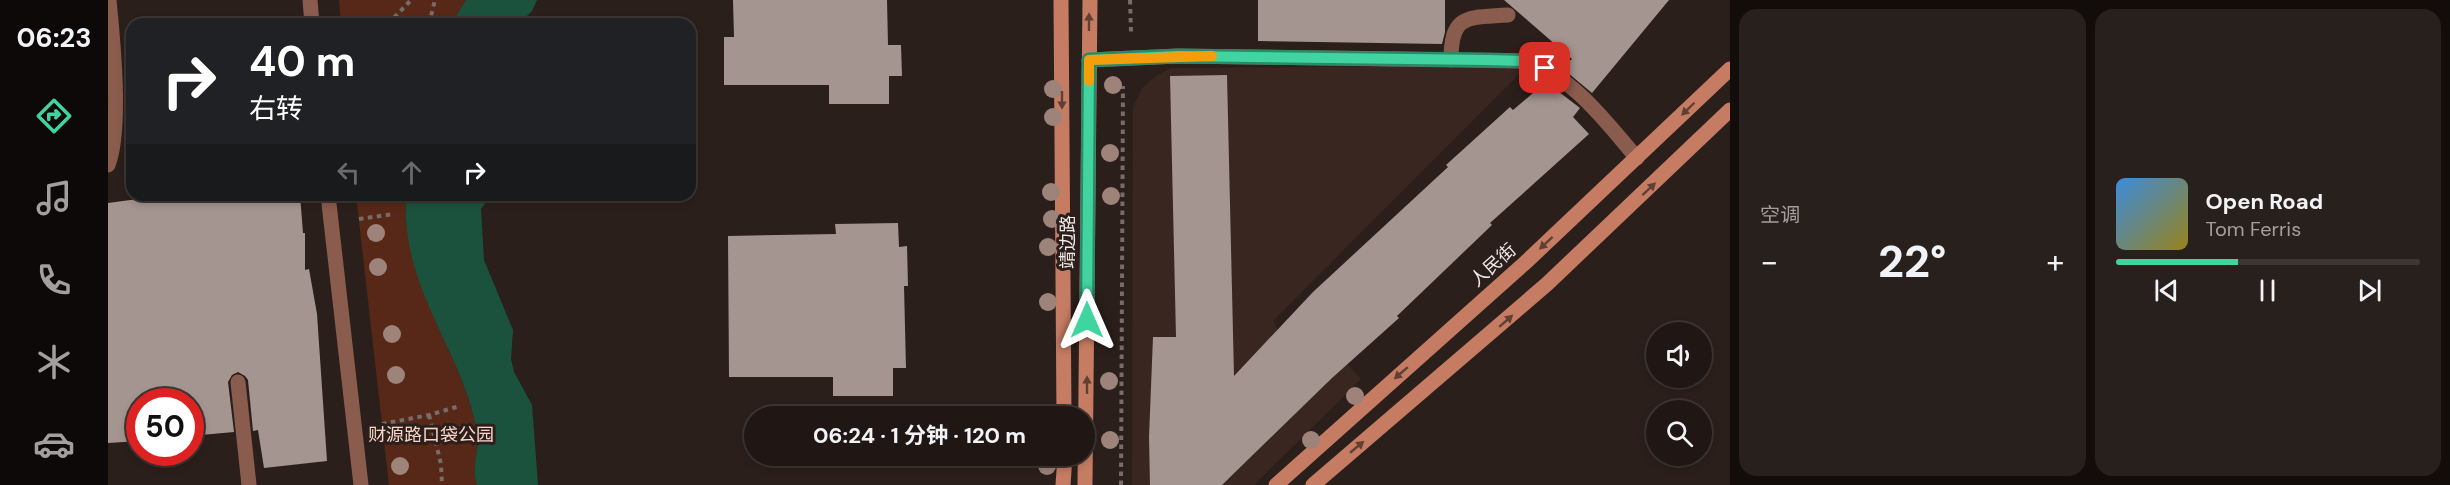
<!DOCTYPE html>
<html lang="zh">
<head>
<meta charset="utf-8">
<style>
	:root { --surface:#201714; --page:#28201d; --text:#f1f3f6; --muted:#a29fa0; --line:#3d3634; --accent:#41d4a1 }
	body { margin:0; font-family:"DM Sans","Noto Sans SC",sans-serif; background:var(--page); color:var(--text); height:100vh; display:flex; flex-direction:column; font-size:22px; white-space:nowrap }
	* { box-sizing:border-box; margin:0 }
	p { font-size:20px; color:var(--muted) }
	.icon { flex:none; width:33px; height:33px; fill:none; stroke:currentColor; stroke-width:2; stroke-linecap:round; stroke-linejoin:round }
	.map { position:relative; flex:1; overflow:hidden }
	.details { display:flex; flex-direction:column; gap:9px; padding:9px; background:#120d0b; width:720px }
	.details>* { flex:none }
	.guide { position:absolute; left:18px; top:18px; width:570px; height:183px; border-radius:18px; box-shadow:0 3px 9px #0003,0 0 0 2px var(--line); background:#202124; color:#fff; overflow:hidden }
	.fabs { position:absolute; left:1538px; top:322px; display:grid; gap:12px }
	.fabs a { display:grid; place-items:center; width:66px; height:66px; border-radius:50%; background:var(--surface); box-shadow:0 3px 9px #0003,0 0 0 2px var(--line); font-size:30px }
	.speed { position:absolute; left:18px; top:388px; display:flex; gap:12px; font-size:30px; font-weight:700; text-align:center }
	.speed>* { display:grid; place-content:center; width:78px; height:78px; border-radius:50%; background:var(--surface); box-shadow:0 3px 9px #0003,0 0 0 2px var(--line); line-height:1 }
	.speed .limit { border:9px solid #d22; background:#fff; color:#111 }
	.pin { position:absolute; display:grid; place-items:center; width:51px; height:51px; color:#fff; margin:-26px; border-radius:12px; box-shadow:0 3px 9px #0006 }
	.me { position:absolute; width:66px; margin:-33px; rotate:0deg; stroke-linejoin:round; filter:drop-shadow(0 0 4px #0008) }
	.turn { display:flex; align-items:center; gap:21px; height:126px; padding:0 24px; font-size:27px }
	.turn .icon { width:78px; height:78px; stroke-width:2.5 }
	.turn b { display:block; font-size:42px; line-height:51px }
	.lanes { display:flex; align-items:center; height:57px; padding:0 24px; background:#0003; justify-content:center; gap:30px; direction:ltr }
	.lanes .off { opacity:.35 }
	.big { font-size:45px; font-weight:700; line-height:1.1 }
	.details .card { flex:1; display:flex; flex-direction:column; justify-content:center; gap:9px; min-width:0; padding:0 21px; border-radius:18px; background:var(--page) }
	.song { display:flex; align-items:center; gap:18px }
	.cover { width:72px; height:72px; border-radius:9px; background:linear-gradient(135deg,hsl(210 70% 55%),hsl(50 70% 35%)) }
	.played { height:6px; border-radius:3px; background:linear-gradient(90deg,var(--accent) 40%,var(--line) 40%) }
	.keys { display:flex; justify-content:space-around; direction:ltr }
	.heat { display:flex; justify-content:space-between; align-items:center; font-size:33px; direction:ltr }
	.details .tiles { flex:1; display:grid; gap:9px; grid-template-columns:repeat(2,1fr) }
	.trip { position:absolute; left:636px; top:406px; width:351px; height:60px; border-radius:30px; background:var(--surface); box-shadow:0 3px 9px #0003,0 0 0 2px var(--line); font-weight:700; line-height:60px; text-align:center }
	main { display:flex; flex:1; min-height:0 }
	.dock { display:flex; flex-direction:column; width:108px; justify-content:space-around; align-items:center; background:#0d0908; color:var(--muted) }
	.dock .icon { width:42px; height:42px }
	.dock .active { color:var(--accent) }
	.dock b { font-size:27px; color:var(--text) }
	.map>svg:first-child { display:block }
	.built { fill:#392620 }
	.green { fill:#572817 }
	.water { fill:#1b523e }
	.building { fill:#a59590 }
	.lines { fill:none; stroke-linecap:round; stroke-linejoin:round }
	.path { stroke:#766c68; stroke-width:4; stroke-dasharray:4.5 4.5; stroke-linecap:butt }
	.service { stroke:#8a5c4d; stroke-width:15 }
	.minor { stroke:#8a5c4d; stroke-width:15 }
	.secondary { stroke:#c57c63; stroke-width:15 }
	.tree { fill:#9d837a }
	.oneway { fill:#614034 }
	.route-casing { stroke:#2a8a69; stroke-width:15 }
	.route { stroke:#41d4a1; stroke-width:10 }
	.slow { stroke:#f59e0b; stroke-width:10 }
	.labels { text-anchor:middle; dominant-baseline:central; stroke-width:6; stroke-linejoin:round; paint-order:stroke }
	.street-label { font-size:18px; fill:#f1e9e6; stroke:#2b1f1b }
	.park-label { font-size:18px; fill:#fad5c8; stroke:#2b1f1b }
</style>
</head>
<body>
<main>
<nav class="dock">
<b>06:23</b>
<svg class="icon active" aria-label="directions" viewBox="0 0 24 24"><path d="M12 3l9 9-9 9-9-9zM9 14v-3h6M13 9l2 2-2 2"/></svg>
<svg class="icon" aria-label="music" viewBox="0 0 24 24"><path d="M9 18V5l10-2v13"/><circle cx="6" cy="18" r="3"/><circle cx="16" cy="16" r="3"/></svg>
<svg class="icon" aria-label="phone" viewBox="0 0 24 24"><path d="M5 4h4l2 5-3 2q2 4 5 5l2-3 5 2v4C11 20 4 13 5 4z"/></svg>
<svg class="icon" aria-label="climate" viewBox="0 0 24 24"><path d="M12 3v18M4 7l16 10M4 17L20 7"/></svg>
<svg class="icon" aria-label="car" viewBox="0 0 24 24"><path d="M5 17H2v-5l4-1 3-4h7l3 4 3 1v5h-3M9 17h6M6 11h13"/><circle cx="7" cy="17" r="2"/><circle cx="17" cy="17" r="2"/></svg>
</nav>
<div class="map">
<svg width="1622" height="485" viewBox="0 0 1622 485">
	<rect width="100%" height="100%" fill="#2b1f1b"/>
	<path class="built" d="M1372 66 1417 68 1165 321 1170 330 1202 326 1253 379 1146 485H1024L1025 107 1034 88 1049 75 1063 68Z"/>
	<path class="green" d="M231 0H358L343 24H233Z
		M248 195H298C292 282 353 349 369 431 373 449 362 466 369 485H281Z"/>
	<path class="water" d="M358 0H429L424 11 411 24H343Z
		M298 195H383L373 209 376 260 405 330 403 359 406 372 424 405 430 485H369C362 466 373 449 369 431 353 347 292 287 298 195Z"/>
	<path class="building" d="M625 0H779L780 45H793L794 76H781V104H721V85H616V37H626Z
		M1150 0H1337V32L1334 44 1150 41Z
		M1396 0H1561L1484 93 1454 68 1464 59Z
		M1119 75 1126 376 1205 292 1340 167 1338 165 1402 107 1405 110 1438 82 1472 108 1465 117 1481 134 1382 223 1384 225 1289 316 1291 318 1224 378 1114 485H1042L1041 437 1045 337H1068L1062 76Z
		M60 195H103V199L142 195H192L195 233H197V270L201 269 209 314 219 461 156 468 150 430 145 431 140 380 137 376 130 372 124 375 120 382 126 432 82 436V402H32V441L0 443V203Z
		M790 223 791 247 799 246 800 286H796L798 368H785V396H725V377H621L620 236 728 234 727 224Z"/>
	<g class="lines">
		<path class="path" d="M1022 0 1023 32
			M280 24 303 0
			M321 24 327 0
			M251 219 286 214
			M321 415 333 464 334 485
			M274 424 321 415 352 406
			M1013 485 1015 86"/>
		<path class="service" d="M1343 60C1343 13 1360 18 1400 15
			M0 165C14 129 5 41 1 0
			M130 382 141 485"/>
		<path class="minor" d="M202 0 204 24
			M981 60 1070 56 1416 61C1464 75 1497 121 1529 158
			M220 195 253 485"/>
		<path class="secondary" d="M953 0 956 417
			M955 485 957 456
			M977 485 982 0
			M1168 485 1418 262 1622 69
			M1205 485 1439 284 1622 110"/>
	</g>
	<g class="tree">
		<circle cx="1005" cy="85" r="9"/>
		<circle cx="945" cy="89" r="9"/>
		<circle cx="945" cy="117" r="9"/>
		<circle cx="1002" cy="153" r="9"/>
		<circle cx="943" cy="192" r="9"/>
		<circle cx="1003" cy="196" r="9"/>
		<circle cx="944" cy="219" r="9"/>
		<circle cx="268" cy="233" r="9"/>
		<circle cx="940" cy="247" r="9"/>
		<circle cx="270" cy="267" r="9"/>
		<circle cx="940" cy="302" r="9"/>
		<circle cx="284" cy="334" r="9"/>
		<circle cx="288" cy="375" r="9"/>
		<circle cx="1001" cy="381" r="9"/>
		<circle cx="1247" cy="396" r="9"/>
		<circle cx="1002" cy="440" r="9"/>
		<circle cx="1203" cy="440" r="9"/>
		<circle cx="292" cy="466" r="9"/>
		<circle cx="939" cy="466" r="9"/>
	</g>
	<defs><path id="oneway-solid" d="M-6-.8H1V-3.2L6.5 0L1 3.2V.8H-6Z" transform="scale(1.5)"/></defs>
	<g class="oneway">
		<use href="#oneway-solid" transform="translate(981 22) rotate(-90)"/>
		<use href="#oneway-solid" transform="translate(954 100) rotate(90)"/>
		<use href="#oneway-solid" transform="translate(1580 109) rotate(136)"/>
		<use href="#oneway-solid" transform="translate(1541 189) rotate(-43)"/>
		<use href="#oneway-solid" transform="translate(1438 243) rotate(137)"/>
		<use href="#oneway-solid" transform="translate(1398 321) rotate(-41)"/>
		<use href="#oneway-solid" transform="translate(1293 373) rotate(139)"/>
		<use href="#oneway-solid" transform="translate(979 385) rotate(-90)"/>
		<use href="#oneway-solid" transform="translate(1249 447) rotate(-40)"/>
	</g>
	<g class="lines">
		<defs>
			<path id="route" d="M979 320 981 60 1070 56 1379 60 1416 61 1437 68"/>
		</defs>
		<use href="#route" class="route-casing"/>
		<use href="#route" class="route"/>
		<path class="slow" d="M981 81V60L1104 56"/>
	</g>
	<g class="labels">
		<g class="street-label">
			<text transform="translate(960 242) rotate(-90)">靖边路</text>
			<text transform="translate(1385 265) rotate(-42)">人民街</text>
		</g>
		<g class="park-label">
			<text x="323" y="435">财源路口袋公园</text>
		</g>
	</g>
</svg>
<div class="fabs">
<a><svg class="icon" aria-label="sound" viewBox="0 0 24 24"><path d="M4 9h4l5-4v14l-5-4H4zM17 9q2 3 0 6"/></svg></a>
<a><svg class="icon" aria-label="search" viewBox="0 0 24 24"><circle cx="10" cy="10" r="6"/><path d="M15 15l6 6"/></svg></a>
</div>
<div class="speed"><div class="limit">50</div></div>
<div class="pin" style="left:1437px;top:68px;background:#d93025"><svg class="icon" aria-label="arrive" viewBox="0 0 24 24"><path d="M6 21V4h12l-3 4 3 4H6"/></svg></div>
<svg class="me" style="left:979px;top:320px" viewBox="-20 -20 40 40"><path d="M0-17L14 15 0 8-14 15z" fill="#41d4a1" stroke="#fff" stroke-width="4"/></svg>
<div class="trip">06:24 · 1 分钟 · 120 m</div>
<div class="guide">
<div class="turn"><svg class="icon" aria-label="right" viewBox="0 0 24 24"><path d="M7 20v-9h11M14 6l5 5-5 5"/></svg><div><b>40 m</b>右转</div></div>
<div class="lanes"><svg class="icon off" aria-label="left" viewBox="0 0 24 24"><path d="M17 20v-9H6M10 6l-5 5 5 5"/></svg><svg class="icon off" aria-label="ahead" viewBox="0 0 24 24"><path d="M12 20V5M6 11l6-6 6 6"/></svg><svg class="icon" aria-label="right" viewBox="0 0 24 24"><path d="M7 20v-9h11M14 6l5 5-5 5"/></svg></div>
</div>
</div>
<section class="details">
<div class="tiles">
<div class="card"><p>空调</p>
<div class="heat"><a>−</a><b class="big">22°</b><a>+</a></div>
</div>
<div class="card">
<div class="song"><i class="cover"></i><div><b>Open Road</b><p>Tom Ferris</p></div></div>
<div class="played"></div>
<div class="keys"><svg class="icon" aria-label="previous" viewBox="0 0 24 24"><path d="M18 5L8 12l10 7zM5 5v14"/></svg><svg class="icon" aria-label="pause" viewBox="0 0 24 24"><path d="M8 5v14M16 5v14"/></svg><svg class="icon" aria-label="next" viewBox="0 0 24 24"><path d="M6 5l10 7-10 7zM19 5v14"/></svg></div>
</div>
</div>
</section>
</main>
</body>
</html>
